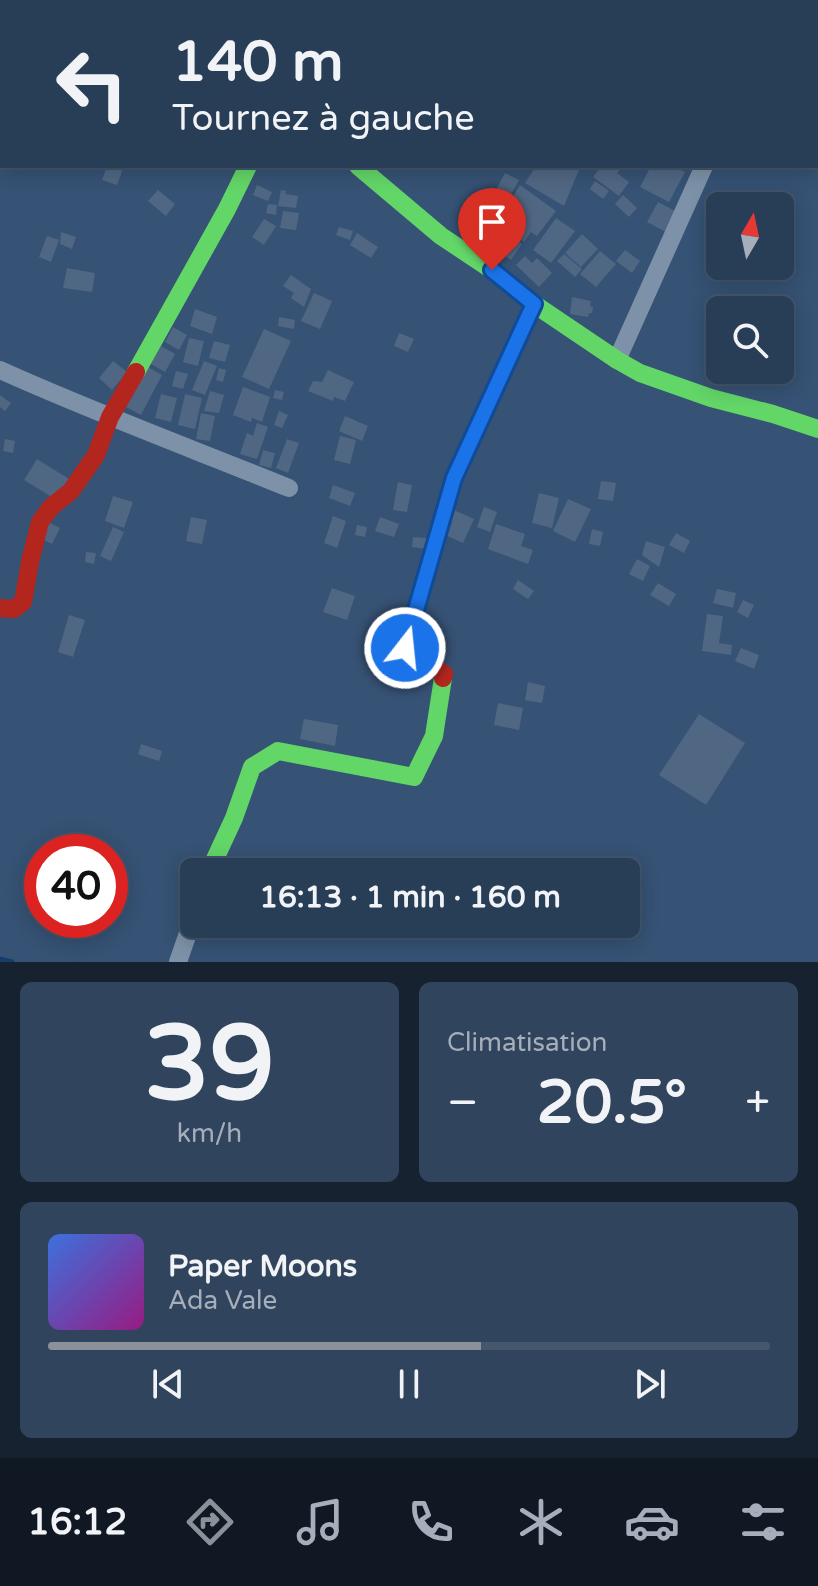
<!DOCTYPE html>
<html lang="fr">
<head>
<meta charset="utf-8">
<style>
	:root { --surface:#283e57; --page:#30455d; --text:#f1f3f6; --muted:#a5aeba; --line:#44576d; --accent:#8c9099 }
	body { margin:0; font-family:"Varela Round",sans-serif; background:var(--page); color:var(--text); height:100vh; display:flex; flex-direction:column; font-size:30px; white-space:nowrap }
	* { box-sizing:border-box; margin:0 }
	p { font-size:26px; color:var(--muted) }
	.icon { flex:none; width:44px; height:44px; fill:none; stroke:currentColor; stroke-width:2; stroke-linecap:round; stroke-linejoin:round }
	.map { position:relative; height:962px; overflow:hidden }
	.sheet { display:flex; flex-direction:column; gap:20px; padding:20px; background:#162230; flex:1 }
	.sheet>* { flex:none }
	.guide { position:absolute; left:0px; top:0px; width:818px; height:168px; box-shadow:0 4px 20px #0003,0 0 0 2px var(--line); background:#283e57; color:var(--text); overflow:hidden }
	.needle { width:52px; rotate:9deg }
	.buttons { position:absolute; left:706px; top:192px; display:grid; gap:16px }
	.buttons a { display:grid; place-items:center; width:88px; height:88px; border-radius:12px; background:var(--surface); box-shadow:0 4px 20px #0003,0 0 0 2px var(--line); font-size:40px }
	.speed { position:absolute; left:24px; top:834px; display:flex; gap:16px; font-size:40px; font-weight:700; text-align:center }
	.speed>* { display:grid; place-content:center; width:104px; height:104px; border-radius:50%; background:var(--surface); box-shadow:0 4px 20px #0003,0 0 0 2px var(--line); line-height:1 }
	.speed .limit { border:12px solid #d22; background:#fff; color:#111 }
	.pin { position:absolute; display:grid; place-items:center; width:68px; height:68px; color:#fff; margin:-82px -34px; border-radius:50% 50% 50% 0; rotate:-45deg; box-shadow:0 0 8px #0007 }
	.pin .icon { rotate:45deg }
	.me { position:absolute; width:88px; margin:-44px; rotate:16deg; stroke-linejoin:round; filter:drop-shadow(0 0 6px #0008) }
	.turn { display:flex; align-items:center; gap:28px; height:168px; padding:0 40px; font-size:36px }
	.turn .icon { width:104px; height:104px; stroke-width:2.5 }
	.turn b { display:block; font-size:56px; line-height:68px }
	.big { font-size:60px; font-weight:700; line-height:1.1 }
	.sheet .card { flex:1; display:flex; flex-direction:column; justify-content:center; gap:12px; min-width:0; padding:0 28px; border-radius:12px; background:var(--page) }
	.sheet .dial { align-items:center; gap:0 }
	.dial b { font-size:104px; line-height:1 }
	.song { display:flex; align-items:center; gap:24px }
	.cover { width:96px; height:96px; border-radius:12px; background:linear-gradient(135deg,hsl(220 70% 55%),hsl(310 70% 35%)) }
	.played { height:8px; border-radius:4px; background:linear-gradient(90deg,var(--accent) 60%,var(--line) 60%) }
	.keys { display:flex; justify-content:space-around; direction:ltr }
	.heat { display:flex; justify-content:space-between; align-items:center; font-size:44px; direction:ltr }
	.sheet .tiles { flex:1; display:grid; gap:20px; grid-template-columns:1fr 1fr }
	.card:last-child { grid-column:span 2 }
	.trip { position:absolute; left:180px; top:858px; width:460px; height:80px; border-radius:12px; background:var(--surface); box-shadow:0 4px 20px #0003,0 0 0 2px var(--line); font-weight:700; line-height:80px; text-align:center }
	.menu { display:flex; height:128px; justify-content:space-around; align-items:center; background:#101923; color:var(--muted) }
	.menu .icon { width:56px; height:56px }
	.menu .selected { color:var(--accent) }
	.menu b { font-size:36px; color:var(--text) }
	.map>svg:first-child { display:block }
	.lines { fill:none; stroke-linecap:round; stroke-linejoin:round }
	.stream { stroke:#153c6e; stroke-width:5 }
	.building { fill:#506783 }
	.street { stroke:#7d92a8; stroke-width:18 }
	.fast { stroke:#63d668; stroke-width:18 }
	.jam { stroke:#b3261e; stroke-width:18 }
	.route-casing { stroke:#114b97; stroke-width:20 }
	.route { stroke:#1a73e8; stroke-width:14 }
</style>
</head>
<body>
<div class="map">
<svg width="818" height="962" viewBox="0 0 818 962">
	<rect width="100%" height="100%" fill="#365274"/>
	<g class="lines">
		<path class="stream" d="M0 959 12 962"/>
	</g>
	<path class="building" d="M107 166H124L117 185 102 180Z
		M536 166 580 167 564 206 525 183Z
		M601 166H623L617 173 629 182 619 196 593 177Z
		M651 166H674L685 172 669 202 640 187Z
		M505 173 519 180 500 214 487 207Z
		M595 181 609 191 603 199 590 189Z
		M257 185 272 192 268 201 253 195Z
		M520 185 556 211 537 236 531 232 524 242 498 221Z
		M158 190 175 204 166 216 148 201Z
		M281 190 286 191 285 194 298 196 296 208 278 206Z
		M623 195 637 208 629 217 615 204Z
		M658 202 677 212 666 232 647 222Z
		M268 204 277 205 276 215 266 213Z
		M283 211 299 213 296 230 280 228Z
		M556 218 575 231 551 263 533 250Z
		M264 219 276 226 264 245 252 237Z
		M486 221 522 244 511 260 476 237Z
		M339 227 353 231 350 240 336 235Z
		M61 232 76 237 72 249 60 244Z
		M357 233 378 247 371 258 350 245Z
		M582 234 598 249 581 267 565 253Z
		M47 236 59 240 51 262 39 257Z
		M625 250 640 261 632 273 616 261Z
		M600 251 616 264 596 287 580 274Z
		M564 254 582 269 575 277 557 261Z
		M525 256 532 263 537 258 552 273 539 287 516 265Z
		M67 268 95 273 92 292 63 288Z
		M291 275 311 289 304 307 291 298 294 293 283 286Z
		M314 293 332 301 320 329 301 321Z
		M572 297 591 301 590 306 593 307 592 313H589L588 317 570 314Z
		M195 309 217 317 212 334 190 326Z
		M279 317 295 320 294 329 278 326Z
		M173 327 187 335 179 350 165 342Z
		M264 329 291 341 269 389 242 377Z
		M399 333 414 339 408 352 394 346Z
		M189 338 204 341 198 366 183 362Z
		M214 341 230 345 225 362 209 358Z
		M161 346 175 354 165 372 151 364Z
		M113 361 127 372 112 390 99 378Z
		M204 361 217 366 205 395 192 390Z
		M148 367 162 375 141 415 126 407Z
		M219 368 226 370 223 382 216 380Z
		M328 370 354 382 345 401 334 397 333 401 308 391 313 381 322 382Z
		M176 371 188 374 183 389 172 386Z
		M243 387 270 397 262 422 252 418 251 422 233 415Z
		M275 390 284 392 282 400 273 398Z
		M210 391 224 395 219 413 204 411Z
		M161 394 177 398 171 422 155 418Z
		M185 394 202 398 195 429 178 425Z
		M0 395 11 403 5 411 0 407Z
		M279 411 288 415 282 428 274 425Z
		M201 413 215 416 210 441 196 439Z
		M345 416 368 426 362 441 339 431Z
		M257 423 268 427 257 459 240 454 247 433 253 436Z
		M340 436 356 440 350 464 334 460Z
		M5 439 15 441 13 453 3 451Z
		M287 439 299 443 288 473 276 468Z
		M263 450 275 453 271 468 259 465Z
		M37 459 69 479 55 499 24 480Z
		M601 481 616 483 613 501 598 499Z
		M398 482 412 485 407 512 393 510Z
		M333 485 355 493 350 506 329 498Z
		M539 493 559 498 552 528 532 523Z
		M113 496 133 502 124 528 105 521Z
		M568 499 591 509 575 542 553 531Z
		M484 507 497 512 490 532 477 527Z
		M454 510 474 519 463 543 443 534Z
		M333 516 346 521 337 548 324 543Z
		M191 517 207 520 202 544 186 541Z
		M380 517 399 524 394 537 375 531Z
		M46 521 60 528 52 544 38 537Z
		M496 524 525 534 521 546 533 550 528 564 488 549Z
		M357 525 367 527 365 537 355 535Z
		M113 527 124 532 111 561 100 556Z
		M592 529 603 532 600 546 589 544Z
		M676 533 690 541 684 553 669 545Z
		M413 537 427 538 426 549 412 547Z
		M646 541 665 547 659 567 642 555Z
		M86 552 96 553 94 564 85 562Z
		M637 559 650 566 643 581 629 574Z
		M518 580 534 591 528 599 513 589Z
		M658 583 676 594 669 606 650 595Z
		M332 588 355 596 347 620 323 612Z
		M717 589 736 593 733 608 713 603Z
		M743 600 754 605 748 618 737 612Z
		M707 614 723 616 719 643 732 645 731 655 702 651Z
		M69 615 85 620 73 657 58 652Z
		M741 648 759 655 754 669 735 661Z
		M528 682 545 686 542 703 525 700Z
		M498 703 523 708 519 730 494 725Z
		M699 714 745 743 706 805 659 775Z
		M304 719 338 725 335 746 300 739Z
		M141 744 162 751 159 761 138 754Z"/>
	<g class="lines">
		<path class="street" d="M26 0 30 2
			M744 2V0
			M617 360 704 166
			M0 370C95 413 193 449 289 488
			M178 962 194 916"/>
		<path class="fast" d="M358 166 441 236 492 270 534 304 617 360 640 373 711 398 773 414 818 429
			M136 372 227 209 248 166
			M209 872 234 818 252 767 278 751 414 777 434 736 443 678"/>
		<path class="jam" d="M0 608 14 609 23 602 30 562 40 522 51 507 71 491 96 455 110 417 136 372
			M443 678 444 674 405 648 454 478 534 304"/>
	</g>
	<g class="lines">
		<defs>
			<path id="route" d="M405 648 454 478 534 304 492 270"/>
		</defs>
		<use href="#route" class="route-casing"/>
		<use href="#route" class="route"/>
	</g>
</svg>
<div class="buttons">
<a><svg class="needle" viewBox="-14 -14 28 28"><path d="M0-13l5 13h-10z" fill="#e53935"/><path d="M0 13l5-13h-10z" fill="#a5aeba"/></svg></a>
<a><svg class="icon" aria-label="search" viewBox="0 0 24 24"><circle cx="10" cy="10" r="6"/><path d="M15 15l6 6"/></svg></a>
</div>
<div class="speed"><div class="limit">40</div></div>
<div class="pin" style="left:492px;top:270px;background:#d93025"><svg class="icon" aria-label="arrive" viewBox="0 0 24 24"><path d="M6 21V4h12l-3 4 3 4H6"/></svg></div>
<svg class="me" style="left:405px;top:648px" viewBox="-20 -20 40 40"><circle r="17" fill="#1a73e8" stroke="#fff" stroke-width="3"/><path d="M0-11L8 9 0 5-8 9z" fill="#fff"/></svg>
<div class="trip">16:13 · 1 min · 160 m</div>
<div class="guide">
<div class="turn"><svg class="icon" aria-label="left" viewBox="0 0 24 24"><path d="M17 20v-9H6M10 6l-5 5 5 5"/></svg><div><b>140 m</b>Tournez à gauche</div></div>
</div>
</div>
<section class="sheet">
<div class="tiles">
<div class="card dial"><b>39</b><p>km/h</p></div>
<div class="card"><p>Climatisation</p>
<div class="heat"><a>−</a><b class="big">20.5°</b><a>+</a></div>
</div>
<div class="card">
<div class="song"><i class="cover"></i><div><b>Paper Moons</b><p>Ada Vale</p></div></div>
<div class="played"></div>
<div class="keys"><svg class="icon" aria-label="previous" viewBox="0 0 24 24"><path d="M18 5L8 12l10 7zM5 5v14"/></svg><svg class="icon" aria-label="pause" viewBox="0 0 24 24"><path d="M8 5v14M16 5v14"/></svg><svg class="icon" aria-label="next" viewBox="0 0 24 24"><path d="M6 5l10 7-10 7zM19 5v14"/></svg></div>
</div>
</div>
</section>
<nav class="menu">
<b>16:12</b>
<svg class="icon selected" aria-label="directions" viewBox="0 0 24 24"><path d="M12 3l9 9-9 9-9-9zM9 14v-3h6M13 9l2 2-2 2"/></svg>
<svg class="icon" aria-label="music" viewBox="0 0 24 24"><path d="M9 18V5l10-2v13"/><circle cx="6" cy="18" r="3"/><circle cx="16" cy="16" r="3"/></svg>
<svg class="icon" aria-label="phone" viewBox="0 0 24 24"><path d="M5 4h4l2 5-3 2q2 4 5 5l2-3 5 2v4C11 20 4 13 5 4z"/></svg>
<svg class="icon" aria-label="climate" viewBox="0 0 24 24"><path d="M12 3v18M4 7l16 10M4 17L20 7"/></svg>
<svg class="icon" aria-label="car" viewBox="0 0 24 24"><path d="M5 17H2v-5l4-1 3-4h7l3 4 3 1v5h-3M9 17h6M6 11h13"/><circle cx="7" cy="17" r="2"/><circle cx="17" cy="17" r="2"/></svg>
<svg class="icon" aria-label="filters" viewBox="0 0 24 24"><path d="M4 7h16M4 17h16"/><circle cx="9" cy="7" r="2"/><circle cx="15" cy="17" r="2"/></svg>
</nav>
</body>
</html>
